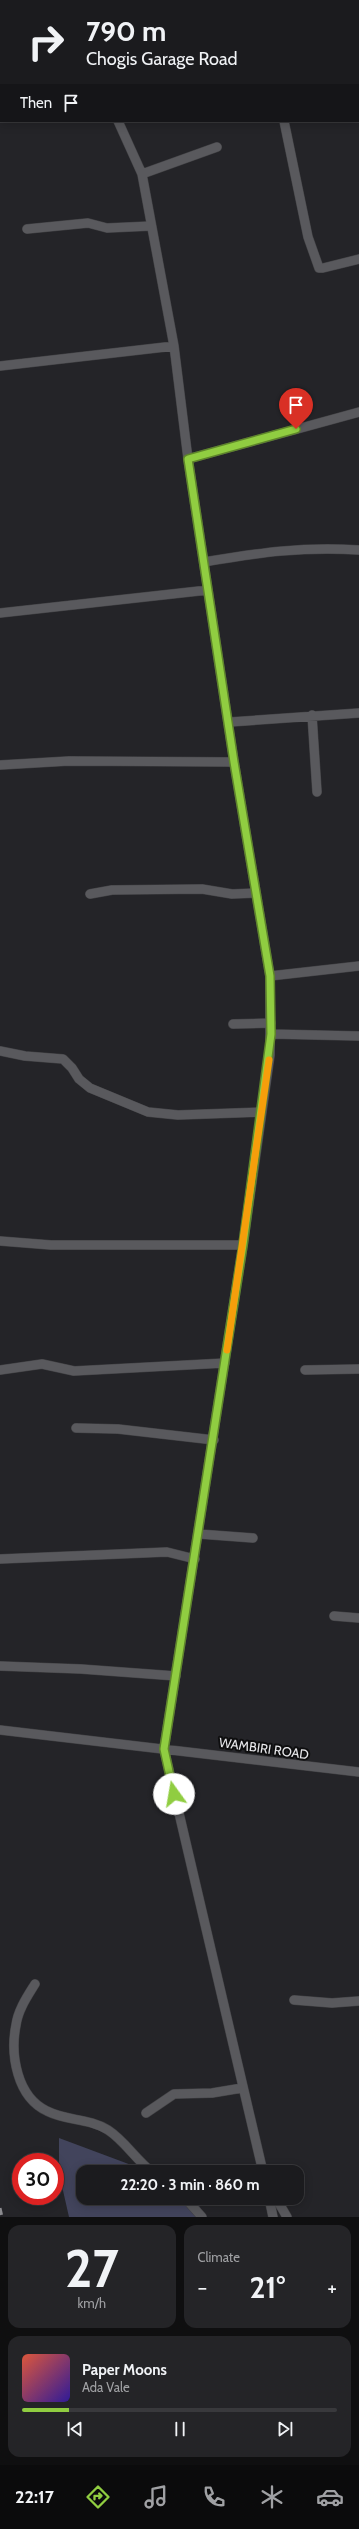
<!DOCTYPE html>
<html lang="en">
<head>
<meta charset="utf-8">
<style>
	:root { --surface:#1b1b1e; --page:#242427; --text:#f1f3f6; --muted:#a0a1a4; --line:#39393c; --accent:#90cd41 }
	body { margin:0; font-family:Cabin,sans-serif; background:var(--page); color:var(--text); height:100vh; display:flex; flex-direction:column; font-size:15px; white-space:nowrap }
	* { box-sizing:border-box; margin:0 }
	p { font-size:13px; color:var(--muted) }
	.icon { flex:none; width:22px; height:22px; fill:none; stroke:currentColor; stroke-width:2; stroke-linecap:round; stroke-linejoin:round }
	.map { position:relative; height:2217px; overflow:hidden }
	.drawer { display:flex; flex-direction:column; gap:8px; padding:8px; background:#0f0f10; flex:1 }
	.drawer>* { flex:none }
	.hud { position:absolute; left:0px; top:0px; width:359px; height:122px; box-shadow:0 2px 10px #0003,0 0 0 1px var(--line); background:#1b1b1e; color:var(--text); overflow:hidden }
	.speed { position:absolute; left:12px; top:2153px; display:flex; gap:8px; font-size:20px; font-weight:700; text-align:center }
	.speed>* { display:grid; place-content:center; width:52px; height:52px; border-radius:50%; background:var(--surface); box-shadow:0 2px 10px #0003,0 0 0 1px var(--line); line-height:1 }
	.speed .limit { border:6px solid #d22; background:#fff; color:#111 }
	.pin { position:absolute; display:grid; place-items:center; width:34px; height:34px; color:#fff; margin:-41px -17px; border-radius:50% 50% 50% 0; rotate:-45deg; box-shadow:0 0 4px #0007 }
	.pin .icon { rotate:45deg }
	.me { position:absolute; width:44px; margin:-22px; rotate:347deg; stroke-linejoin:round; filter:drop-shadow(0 0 3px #0008) }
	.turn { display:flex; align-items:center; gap:14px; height:84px; padding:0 20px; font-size:18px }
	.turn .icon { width:52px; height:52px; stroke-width:2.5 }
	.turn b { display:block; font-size:28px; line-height:34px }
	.then { display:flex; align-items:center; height:38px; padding:0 20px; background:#0003; gap:8px; font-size:15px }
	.big { font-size:30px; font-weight:700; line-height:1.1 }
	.drawer .card { flex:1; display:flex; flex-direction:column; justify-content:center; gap:6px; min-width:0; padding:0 14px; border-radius:12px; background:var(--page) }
	.drawer .dial { align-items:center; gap:0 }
	.dial b { font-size:52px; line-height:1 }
	.song { display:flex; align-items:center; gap:12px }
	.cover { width:48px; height:48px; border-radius:6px; background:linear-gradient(135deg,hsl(10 70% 55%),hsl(250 70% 35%)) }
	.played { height:4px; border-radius:2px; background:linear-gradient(90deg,var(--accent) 15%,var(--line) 15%) }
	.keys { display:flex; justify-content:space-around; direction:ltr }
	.heat { display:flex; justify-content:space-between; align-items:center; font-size:22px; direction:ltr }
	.drawer .tiles { flex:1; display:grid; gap:8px; grid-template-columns:1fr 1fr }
	.card:last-child { grid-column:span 2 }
	.trip { position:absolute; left:76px; top:2165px; width:228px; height:40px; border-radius:12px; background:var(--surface); box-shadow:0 2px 10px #0003,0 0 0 1px var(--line); font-weight:700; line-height:40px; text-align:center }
	.dock { display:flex; height:64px; justify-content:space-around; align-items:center; background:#0b0b0c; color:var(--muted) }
	.dock .icon { width:28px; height:28px }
	.dock .selected { color:var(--accent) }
	.dock b { font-size:18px; color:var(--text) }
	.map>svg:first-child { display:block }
	.green { fill:#42445c }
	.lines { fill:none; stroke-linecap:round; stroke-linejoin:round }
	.minor-casing { stroke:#424245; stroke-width:10 }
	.minor { stroke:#59595d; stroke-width:9 }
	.rail { stroke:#8b8b8f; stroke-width:3; stroke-dasharray:7 7; stroke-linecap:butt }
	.route-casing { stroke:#5e852a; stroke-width:10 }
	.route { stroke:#90cd41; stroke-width:7 }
	.slow { stroke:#f59e0b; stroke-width:7 }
	.labels { text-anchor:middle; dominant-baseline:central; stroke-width:4; stroke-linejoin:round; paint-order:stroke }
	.street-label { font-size:13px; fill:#e8e8eb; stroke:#0e0e0f }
</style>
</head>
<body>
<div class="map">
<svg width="359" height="2217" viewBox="0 0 359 2217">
	<rect width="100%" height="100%" fill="#242428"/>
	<path class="green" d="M59 2138 150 2172H83V2198H194L206 2217H69L59 2173Z"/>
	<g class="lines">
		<defs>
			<path id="minor" d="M50 0 51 1
				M358 60H359
				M0 92 1 91
				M118 121 142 174 174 346 188 459 234 762 270 976V1055L243 1245 164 1749 263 2172
				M284 121 308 237 319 268H323L359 259
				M142 174 217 147
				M27 229 88 223 107 228 151 226
				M0 366 174 346
				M188 459 359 412
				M204 562C258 553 303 546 359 550
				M0 613 208 590
				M312 715 317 792
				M230 722 359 713
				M0 765 69 761 234 762
				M90 894 112 890 202 889 232 894 256 893
				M270 976 359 966
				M233 1024 271 1023
				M271 1034 359 1036
				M0 1051 25 1056 63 1059 72 1068 79 1079 90 1088 148 1112 178 1115 261 1112
				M0 1241 51 1245H243
				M0 1370 42 1364 74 1371 225 1363
				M305 1370 359 1369
				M76 1428 118 1429 214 1440
				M199 1534 253 1538
				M0 1559 167 1552 195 1559
				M334 1616 359 1618
				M0 1666 81 1669 176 1676
				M0 1730 359 1772
				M35 1984C27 1997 18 2010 16 2025 10 2055 17 2097 47 2111 66 2121 89 2118 108 2130 125 2141 136 2160 152 2172
				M294 2000 332 2003 359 2001
				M146 2113 174 2094 212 2093 242 2088
				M185 2198 202 2217
				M269 2198 273 2217
				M276 2198 287 2217"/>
		</defs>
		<use href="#minor" class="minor-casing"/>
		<use href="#minor" class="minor"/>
		<path class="rail" d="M0 2208 2 2217"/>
	</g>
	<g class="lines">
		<defs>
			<path id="route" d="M174 1794 164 1749 243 1245 271 1034 270 976 234 762 188 459 296 429"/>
		</defs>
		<use href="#route" class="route-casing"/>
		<use href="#route" class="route"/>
		<path class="slow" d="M227 1350 269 1060"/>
	</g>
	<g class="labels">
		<g class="street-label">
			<text transform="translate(264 1748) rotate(8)">WAMBIRI ROAD</text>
		</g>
	</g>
</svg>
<div class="speed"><div class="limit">30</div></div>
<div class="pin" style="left:296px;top:429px;background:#d93025"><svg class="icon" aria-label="arrive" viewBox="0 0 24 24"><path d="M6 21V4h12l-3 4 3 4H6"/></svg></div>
<svg class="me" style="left:174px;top:1794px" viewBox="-20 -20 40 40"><circle r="19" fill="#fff"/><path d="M0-13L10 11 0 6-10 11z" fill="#90cd41"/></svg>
<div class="trip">22:20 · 3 min · 860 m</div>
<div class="hud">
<div class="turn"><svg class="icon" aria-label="right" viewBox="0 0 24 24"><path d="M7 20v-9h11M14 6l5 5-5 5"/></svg><div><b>790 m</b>Chogis Garage Road</div></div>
<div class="then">Then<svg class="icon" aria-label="arrive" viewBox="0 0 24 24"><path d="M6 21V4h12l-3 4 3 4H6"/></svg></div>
</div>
</div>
<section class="drawer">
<div class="tiles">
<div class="card dial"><b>27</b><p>km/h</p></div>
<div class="card"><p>Climate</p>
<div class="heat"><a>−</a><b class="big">21°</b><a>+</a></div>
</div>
<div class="card">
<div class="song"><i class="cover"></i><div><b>Paper Moons</b><p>Ada Vale</p></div></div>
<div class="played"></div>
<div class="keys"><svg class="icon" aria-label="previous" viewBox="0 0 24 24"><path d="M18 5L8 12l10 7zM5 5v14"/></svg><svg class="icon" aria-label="pause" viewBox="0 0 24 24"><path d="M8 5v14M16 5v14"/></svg><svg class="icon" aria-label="next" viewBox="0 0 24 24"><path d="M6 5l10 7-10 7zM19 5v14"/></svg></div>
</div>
</div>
</section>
<nav class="dock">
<b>22:17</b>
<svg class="icon selected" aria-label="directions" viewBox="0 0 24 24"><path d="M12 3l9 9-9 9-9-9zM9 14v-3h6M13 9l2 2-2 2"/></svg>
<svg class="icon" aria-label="music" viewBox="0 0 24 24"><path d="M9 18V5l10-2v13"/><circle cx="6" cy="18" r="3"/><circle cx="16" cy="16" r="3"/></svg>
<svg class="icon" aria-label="phone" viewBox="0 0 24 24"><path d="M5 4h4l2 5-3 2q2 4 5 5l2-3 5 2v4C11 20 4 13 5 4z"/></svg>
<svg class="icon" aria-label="climate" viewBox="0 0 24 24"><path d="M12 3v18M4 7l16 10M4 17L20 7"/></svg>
<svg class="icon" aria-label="car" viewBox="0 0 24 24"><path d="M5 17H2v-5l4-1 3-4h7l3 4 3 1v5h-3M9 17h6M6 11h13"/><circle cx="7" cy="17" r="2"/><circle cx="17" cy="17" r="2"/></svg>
</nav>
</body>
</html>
